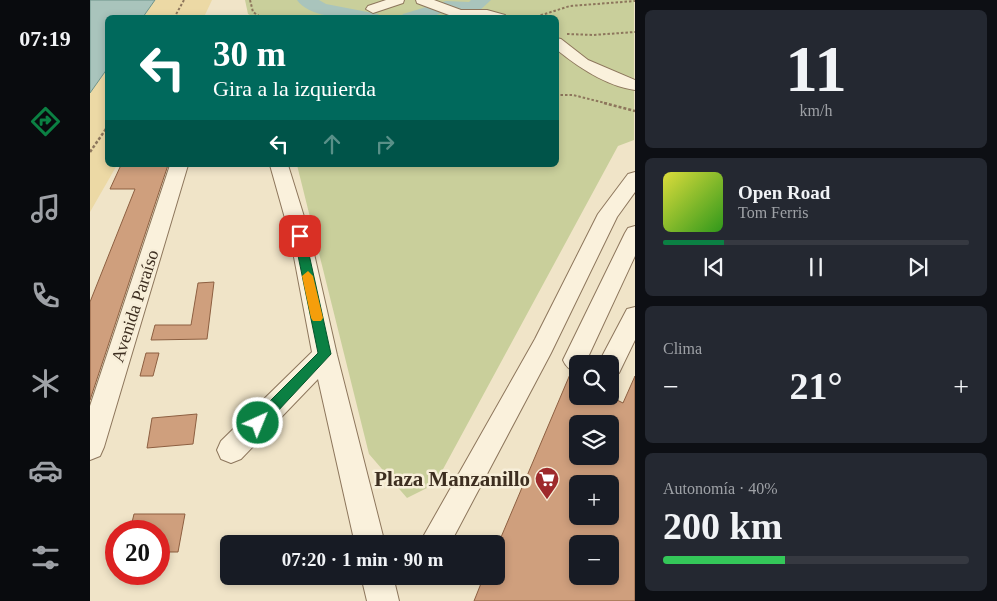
<!DOCTYPE html>
<html lang="es">
<head>
<meta charset="utf-8">
<style>
	:root { --surface:#171b24; --page:#242831; --text:#f1f3f6; --muted:#9ea1a6; --line:#363941; --accent:#0b8043 }
	body { margin:0; font-family:Georgia,serif; background:var(--page); color:var(--text); height:100vh; display:flex; flex-direction:column; font-size:19px; white-space:nowrap }
	* { box-sizing:border-box; margin:0 }
	p { font-size:16px; color:var(--muted) }
	.icon { flex:none; width:28px; height:28px; fill:none; stroke:currentColor; stroke-width:2; stroke-linecap:round; stroke-linejoin:round }
	.map { position:relative; flex:1; overflow:hidden }
	.panel { display:flex; flex-direction:column; gap:10px; padding:10px; background:#0d0f14; width:362px }
	.panel>* { flex:none }
	.guide { position:absolute; left:15px; top:15px; width:454px; height:152px; border-radius:8px; box-shadow:0 2px 8px #0003; background:#00695c; color:#fff; overflow:hidden }
	.tools { position:absolute; left:479px; top:355px; display:grid; gap:10px }
	.tools a { display:grid; place-items:center; width:50px; height:50px; border-radius:8px; background:var(--surface); box-shadow:0 2px 8px #0003; font-size:25px }
	.speed { position:absolute; left:15px; top:520px; display:flex; gap:10px; font-size:25px; font-weight:700; text-align:center }
	.speed>* { display:grid; place-content:center; width:65px; height:65px; border-radius:50%; background:var(--surface); box-shadow:0 2px 8px #0003; line-height:1 }
	.speed .limit { border:8px solid #d22; background:#fff; color:#111 }
	.pin { position:absolute; display:grid; place-items:center; width:42px; height:42px; color:#fff; margin:-21px; border-radius:10px; box-shadow:0 2px 8px #0006 }
	.me { position:absolute; width:55px; margin:-28px; rotate:44deg; stroke-linejoin:round; filter:drop-shadow(0 0 4px #0008) }
	.turn { display:flex; align-items:center; gap:18px; height:105px; padding:0 25px; font-size:22px }
	.turn .icon { width:65px; height:65px; stroke-width:2.5 }
	.turn b { display:block; font-size:35px; line-height:42px }
	.lanes { display:flex; align-items:center; height:48px; padding:0 25px; background:#0003; justify-content:center; gap:25px; direction:ltr }
	.lanes .off { opacity:.35 }
	.big { font-size:38px; font-weight:700; line-height:1.1 }
	.panel .card { flex:1; display:flex; flex-direction:column; justify-content:center; gap:8px; min-width:0; padding:0 18px; border-radius:8px; background:var(--page) }
	.panel .dial { align-items:center; gap:0 }
	.dial b { font-size:65px; line-height:1 }
	.song { display:flex; align-items:center; gap:15px }
	.cover { width:60px; height:60px; border-radius:8px; background:linear-gradient(135deg,hsl(60 70% 55%),hsl(110 70% 35%)) }
	.played { height:5px; border-radius:2px; background:linear-gradient(90deg,var(--accent) 20%,var(--line) 20%) }
	.keys { display:flex; justify-content:space-around; direction:ltr }
	.heat { display:flex; justify-content:space-between; align-items:center; font-size:28px; direction:ltr }
	.charge { height:8px; border-radius:4px; background:linear-gradient(90deg,#34c759 40%,var(--line) 0) }
	.trip { position:absolute; left:130px; top:535px; width:285px; height:50px; border-radius:8px; background:var(--surface); box-shadow:0 2px 8px #0003; font-weight:700; line-height:50px; text-align:center }
	main { display:flex; flex:1; min-height:0 }
	.dock { display:flex; flex-direction:column; width:90px; justify-content:space-around; align-items:center; background:#090b0e; color:var(--muted) }
	.dock .icon { width:35px; height:35px }
	.dock .current { color:var(--accent) }
	.dock b { font-size:22px; color:var(--text) }
	.map>svg:first-child { display:block }
	.green { fill:#c9cf9b }
	.sand { fill:#ecd9a5 }
	.water { fill:#a9c4bc; stroke:#6f938a }
	.lines { fill:none; stroke-linecap:round; stroke-linejoin:round }
	.river { fill:#a9c4bc; fill-rule:evenodd }
	.building { fill:#cf9f7d; stroke:#8d5f41; fill-rule:evenodd }
	.minor-casing { stroke:#8d765c; stroke-width:2 }
	.path-far1 { stroke:#8d765c; stroke-width:2; stroke-dasharray:2.5 2; stroke-linecap:butt }
	.path { stroke:#8d765c; stroke-width:2.5; stroke-dasharray:3 2; stroke-linecap:butt }
	.minor { fill:#faf1dc; fill-rule:evenodd }
	.route { fill:#0b8043; stroke:#07532c }
	.slow { fill:#f59e0b }
	.labels { text-anchor:middle; dominant-baseline:central; stroke-width:5; stroke-linejoin:round; paint-order:stroke }
	.street-label { font-size:18px; fill:#3d2e20; stroke:#f7eed8 }
	.near-poi-label { font-size:21px; font-weight:bold; fill:#3d2e20; stroke:#f7eed8; text-anchor:end }
</style>
</head>
<body>
<main>
<nav class="dock">
<b>07:19</b>
<svg class="icon current" aria-label="directions" viewBox="0 0 24 24"><path d="M12 3l9 9-9 9-9-9zM9 14v-3h6M13 9l2 2-2 2"/></svg>
<svg class="icon" aria-label="music" viewBox="0 0 24 24"><path d="M9 18V5l10-2v13"/><circle cx="6" cy="18" r="3"/><circle cx="16" cy="16" r="3"/></svg>
<svg class="icon" aria-label="phone" viewBox="0 0 24 24"><path d="M5 4h4l2 5-3 2q2 4 5 5l2-3 5 2v4C11 20 4 13 5 4z"/></svg>
<svg class="icon" aria-label="climate" viewBox="0 0 24 24"><path d="M12 3v18M4 7l16 10M4 17L20 7"/></svg>
<svg class="icon" aria-label="car" viewBox="0 0 24 24"><path d="M5 17H2v-5l4-1 3-4h7l3 4 3 1v5h-3M9 17h6M6 11h13"/><circle cx="7" cy="17" r="2"/><circle cx="17" cy="17" r="2"/></svg>
<svg class="icon" aria-label="filters" viewBox="0 0 24 24"><path d="M4 7h16M4 17h16"/><circle cx="9" cy="7" r="2"/><circle cx="15" cy="17" r="2"/></svg>
</nav>
<div class="map">
<svg width="545" height="601" viewBox="0 0 545 601">
	<rect width="100%" height="100%" fill="#f0e4c8"/>
	<path class="green" d="M155 0H544V140L528 146 345 484 317 498 279 454 207 165H466V18L164 17 158 14Z"/>
	<path class="sand" d="M65 0H122L114 17 53 18Z
		M17 69 18 165H27L0 212V93Z"/>
	<path class="water" d="M0 0H65L53 17 18 18 17 69 0 93Z"/>
	<g class="lines">
		<path class="river" d="M207 0H229L236 4 288 14 291 18C268 18 222 21 207 0Z
			M381 0H401L389 11 383 12 357 11 339 18H310L313 14 356 1 379 2Z"/>
	</g>
	<path class="building" d="M31 165H78L0 400V302L45 189H20Z
		M124 282 117 339 61 340 65 325H101L108 283Z
		M56 353H69L63 376H50Z
		M481 372 488 375V396H519L533 403 545 376V601H384L394 576H406V549ZM488 424H520V456H488ZM488 484H520V516H488ZM488 544H520V576H488Z
		M107 414 103 444 57 448 62 418Z
		M44 514H95L88 552H69V531H40Z"/>
	<g class="lines">
		<defs>
			<path id="minor" d="M296 0H314L313 3 283 13 276 9 278 6Z
				M326 0H344L371 10H397L415 15 416 18H367L327 3Z
				M466 38 471 39 498 60 545 80V90C516 86 488 67 466 49Z
				M80 165H98L14 447 10 456 0 460V406Z
				M180 165H198L220 236 247 355 295 544H265L228 379 151 459 141 463 131 459 127 450 131 441 222 352 200 236Z
				M545 172V192L527 217 461 353 360 544H329L445 339 508 214 538 174Z
				M545 226V256L499 355 505 364H488V373C480 370 476 367 473 360L535 233 538 228Z
				M545 307V340L529 373 520 376V364H508L537 309Z
				M271 576H303L309 601H277Z"/>
		</defs>
		<use href="#minor" class="minor-casing"/>
		<path class="path-far1" d="M160 0 163 12 172 18
			M84 18 94 0
			M442 18 480 6 545 1
			M477 34 503 35 545 32
			M466 95H483L519 104"/>
		<path class="path" d="M514 103 545 111
			M0 152 18 126"/>
		<use href="#minor" class="minor"/>
	</g>
	<path class="route" d="M210 232 215 236 241 354 173 427 168 429 163 427 161 423 163 418 228 353 204 236Z"/>
	<path class="slow" d="M218 271 223 276 233 318 231 321H223L221 318 212 276Z"/>
	<defs>
		<symbol id="supermarket-pin" viewBox="-11 -11 22 30"><path d="M0 17L-7.5 6A9.5 9.5 0 1 1 7.5 6Z" fill="#9e2a2b" stroke="#f7eed8"/><path d="M-6-5.5h2.5l.6 2H6L4.5 2H-2.5L-4.4-4H-6ZM-1.5 3.2a1.3 1.3 0 1 0 .1 0ZM3 3.2a1.3 1.3 0 1 0 .1 0Z" fill="#fff"/></symbol>
	</defs>
	<g fill-rule="evenodd">
		<use href="#supermarket-pin" x="443" y="465" width="28" height="38"/>
	</g>
	<g class="labels">
		<g class="street-label">
			<text transform="translate(45 306) rotate(-72)">Avenida Paraíso</text>
		</g>
		<g class="near-poi-label">
			<text x="440" y="479">Plaza Manzanillo</text>
		</g>
	</g>
</svg>
<div class="tools">
<a><svg class="icon" aria-label="search" viewBox="0 0 24 24"><circle cx="10" cy="10" r="6"/><path d="M15 15l6 6"/></svg></a>
<a><svg class="icon" aria-label="layers" viewBox="0 0 24 24"><path d="M12 4l9 5-9 5-9-5zM3 14l9 5 9-5"/></svg></a>
<a>+</a>
<a>−</a>
</div>
<div class="speed"><div class="limit">20</div></div>
<div class="pin" style="left:210px;top:236px;background:#d93025"><svg class="icon" aria-label="arrive" viewBox="0 0 24 24"><path d="M6 21V4h12l-3 4 3 4H6"/></svg></div>
<svg class="me" style="left:168px;top:423px" viewBox="-20 -20 40 40"><circle r="17" fill="#0b8043" stroke="#fff" stroke-width="3"/><path d="M0-11L8 9 0 5-8 9z" fill="#fff"/></svg>
<div class="trip">07:20 · 1 min · 90 m</div>
<div class="guide">
<div class="turn"><svg class="icon" aria-label="left" viewBox="0 0 24 24"><path d="M17 20v-9H6M10 6l-5 5 5 5"/></svg><div><b>30 m</b>Gira a la izquierda</div></div>
<div class="lanes"><svg class="icon" aria-label="left" viewBox="0 0 24 24"><path d="M17 20v-9H6M10 6l-5 5 5 5"/></svg><svg class="icon off" aria-label="ahead" viewBox="0 0 24 24"><path d="M12 20V5M6 11l6-6 6 6"/></svg><svg class="icon off" aria-label="right" viewBox="0 0 24 24"><path d="M7 20v-9h11M14 6l5 5-5 5"/></svg></div>
</div>
</div>
<section class="panel">
<div class="card dial"><b>11</b><p>km/h</p></div>
<div class="card">
<div class="song"><i class="cover"></i><div><b>Open Road</b><p>Tom Ferris</p></div></div>
<div class="played"></div>
<div class="keys"><svg class="icon" aria-label="previous" viewBox="0 0 24 24"><path d="M18 5L8 12l10 7zM5 5v14"/></svg><svg class="icon" aria-label="pause" viewBox="0 0 24 24"><path d="M8 5v14M16 5v14"/></svg><svg class="icon" aria-label="next" viewBox="0 0 24 24"><path d="M6 5l10 7-10 7zM19 5v14"/></svg></div>
</div>
<div class="card"><p>Clima</p>
<div class="heat"><a>−</a><b class="big">21°</b><a>+</a></div>
</div>
<div class="card"><p>Autonomía · 40%</p><b class="big">200 km</b><div class="charge"></div></div>
</section>
</main>
</body>
</html>
